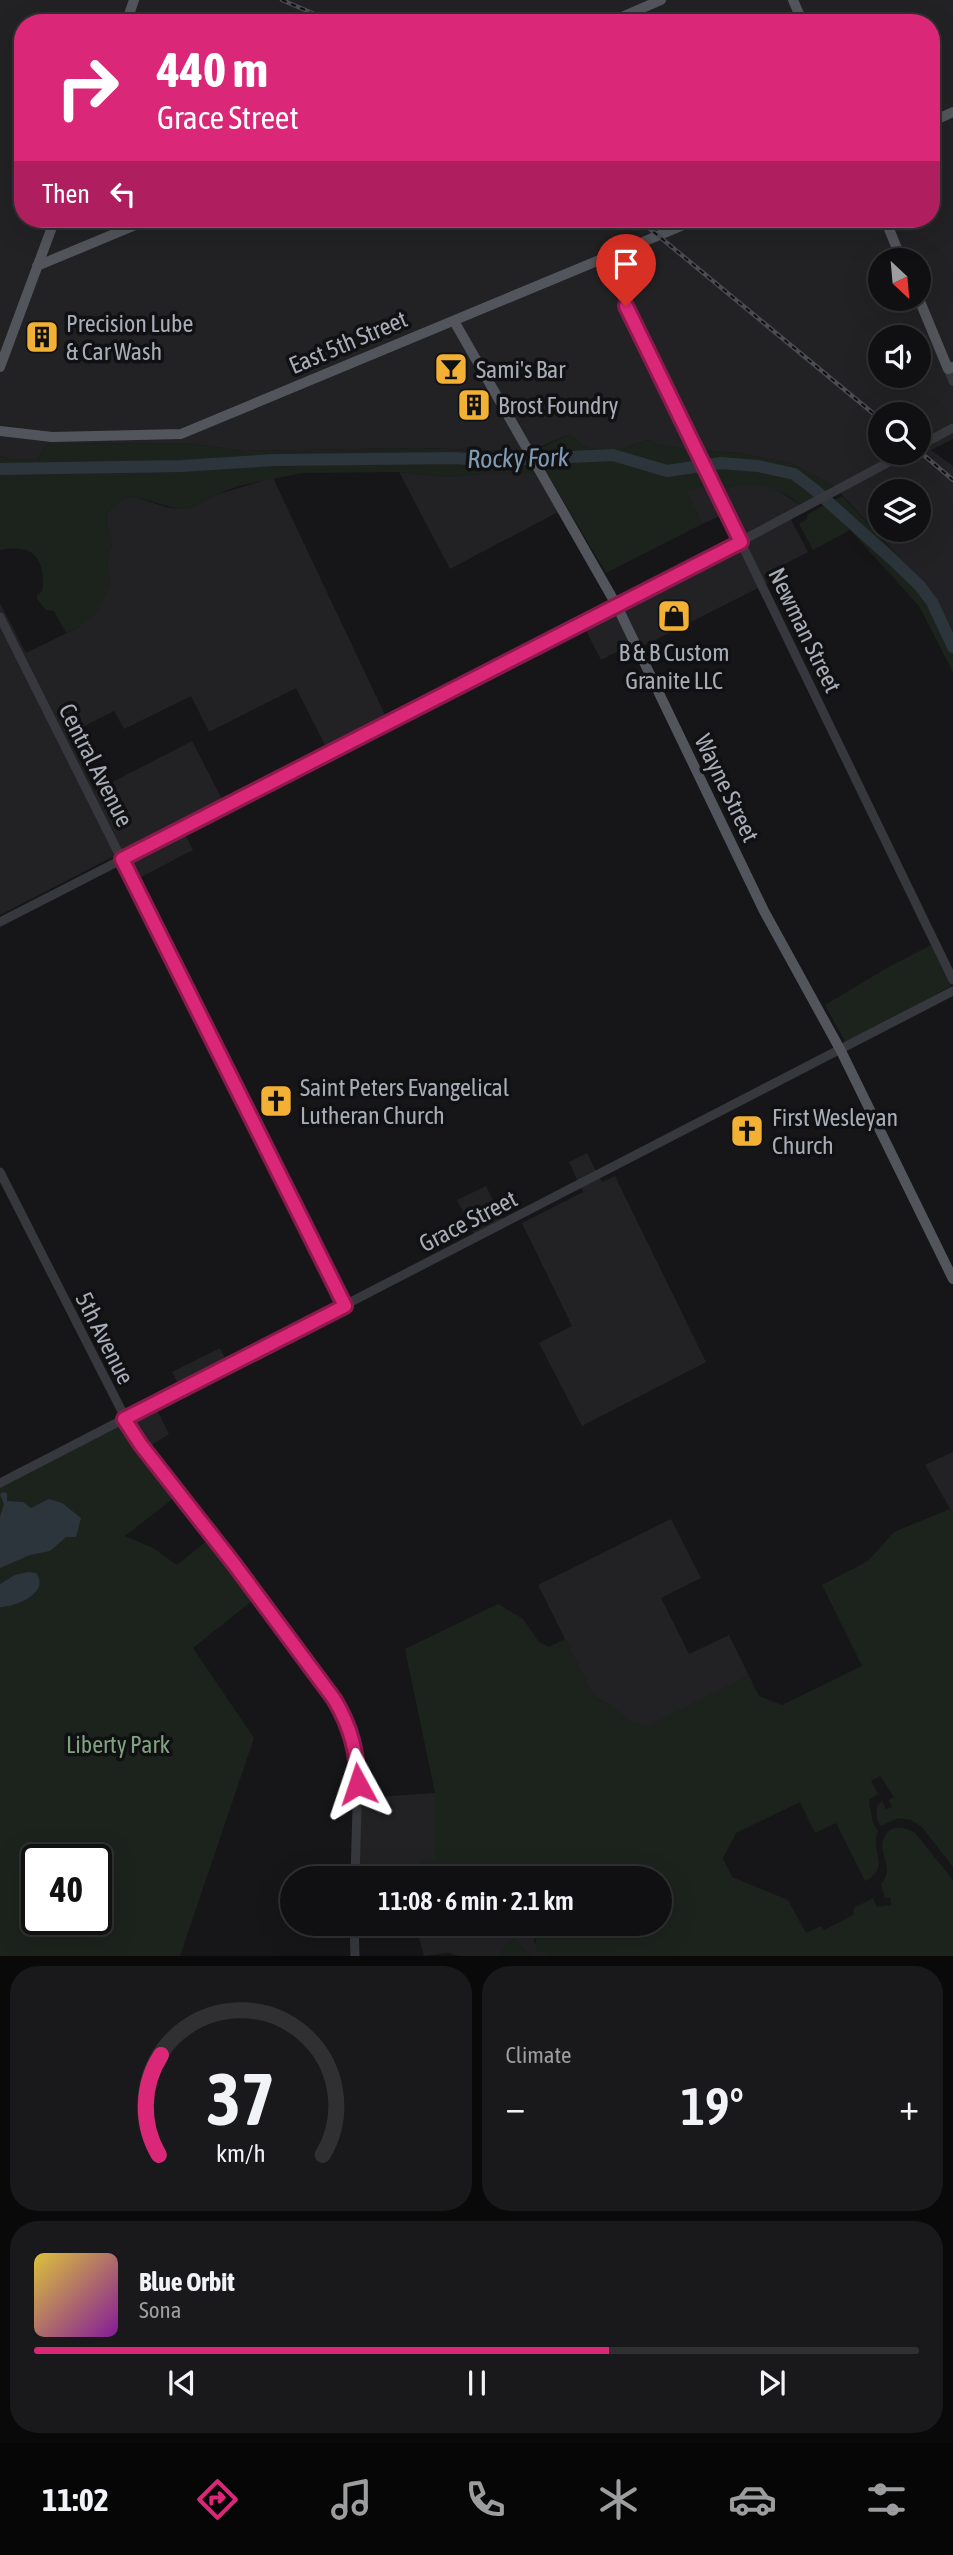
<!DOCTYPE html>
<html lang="en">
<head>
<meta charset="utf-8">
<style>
	:root { --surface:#101012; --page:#19191b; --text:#f1f3f6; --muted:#9c9d9f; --line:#303032; --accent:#db2777 }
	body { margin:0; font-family:"Asap Condensed",sans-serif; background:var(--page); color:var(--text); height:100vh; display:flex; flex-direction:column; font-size:26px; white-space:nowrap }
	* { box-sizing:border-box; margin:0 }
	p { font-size:23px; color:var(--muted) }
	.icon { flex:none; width:38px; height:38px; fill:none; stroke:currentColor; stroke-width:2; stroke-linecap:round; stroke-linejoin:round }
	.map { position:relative; height:1956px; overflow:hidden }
	.panel { display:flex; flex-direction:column; gap:10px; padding:10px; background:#09090a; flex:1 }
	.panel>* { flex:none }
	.guide { position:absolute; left:14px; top:14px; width:926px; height:214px; border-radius:28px; box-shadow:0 7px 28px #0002,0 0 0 2px var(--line); background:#db2777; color:#fff; overflow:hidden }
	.needle { width:46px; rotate:154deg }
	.controls { position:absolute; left:868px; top:248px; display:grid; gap:14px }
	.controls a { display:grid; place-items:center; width:63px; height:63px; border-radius:50%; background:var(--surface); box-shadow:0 7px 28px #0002,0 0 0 2px var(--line); font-size:35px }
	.speed { position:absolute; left:21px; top:1844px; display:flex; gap:14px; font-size:35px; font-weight:700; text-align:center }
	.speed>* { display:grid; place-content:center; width:91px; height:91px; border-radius:50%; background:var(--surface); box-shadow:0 7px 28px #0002,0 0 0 2px var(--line); line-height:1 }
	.speed .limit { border:4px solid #111; border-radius:10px; background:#fff; color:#111 }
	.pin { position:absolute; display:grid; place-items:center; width:60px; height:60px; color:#fff; margin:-72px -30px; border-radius:50% 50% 50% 0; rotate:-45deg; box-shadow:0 0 7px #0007 }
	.pin .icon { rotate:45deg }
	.me { position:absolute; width:77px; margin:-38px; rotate:355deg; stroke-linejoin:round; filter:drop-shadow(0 0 5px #0008) }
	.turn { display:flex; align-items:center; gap:24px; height:147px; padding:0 28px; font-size:32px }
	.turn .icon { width:91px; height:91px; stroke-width:2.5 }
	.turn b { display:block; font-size:49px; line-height:60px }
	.then { display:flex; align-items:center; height:66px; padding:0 28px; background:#0003; gap:14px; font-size:26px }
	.big { font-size:52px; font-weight:600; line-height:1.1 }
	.panel .widget { flex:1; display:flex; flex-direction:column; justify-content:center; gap:10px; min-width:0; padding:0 24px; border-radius:28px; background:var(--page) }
	.panel .dial { align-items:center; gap:0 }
	.dial svg { height:182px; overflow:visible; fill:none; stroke:var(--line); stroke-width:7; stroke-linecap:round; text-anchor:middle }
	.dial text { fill:var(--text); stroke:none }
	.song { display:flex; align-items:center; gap:21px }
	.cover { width:84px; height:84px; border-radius:10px; background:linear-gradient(135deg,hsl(50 70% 55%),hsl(290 70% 35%)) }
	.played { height:7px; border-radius:4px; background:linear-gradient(90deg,var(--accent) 65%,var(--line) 65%) }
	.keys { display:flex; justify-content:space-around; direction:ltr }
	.heat { display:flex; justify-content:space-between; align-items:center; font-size:38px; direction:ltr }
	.panel .tiles { flex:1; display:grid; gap:10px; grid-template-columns:1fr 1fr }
	.widget:last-child { grid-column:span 2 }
	.trip { position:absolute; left:280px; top:1866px; width:392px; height:70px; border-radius:35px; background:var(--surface); box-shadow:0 7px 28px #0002,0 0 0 2px var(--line); font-weight:600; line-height:70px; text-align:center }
	.tab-bar { display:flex; height:112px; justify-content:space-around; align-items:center; background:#060607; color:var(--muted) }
	.tab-bar .icon { width:49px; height:49px }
	.tab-bar .on { color:var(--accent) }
	.tab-bar b { font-size:32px; color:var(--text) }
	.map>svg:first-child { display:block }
	.built { fill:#222225; fill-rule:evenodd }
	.green { fill:#1c231d; fill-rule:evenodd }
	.water { fill:#2c353c }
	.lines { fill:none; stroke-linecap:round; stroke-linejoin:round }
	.river { stroke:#2c353c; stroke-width:12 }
	.minor { stroke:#37383d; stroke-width:9 }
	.major { stroke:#53555c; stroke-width:10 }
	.rail-casing { stroke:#4a4c52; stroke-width:4.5 }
	.rail { stroke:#111113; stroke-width:2; stroke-dasharray:5; stroke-linecap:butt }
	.route-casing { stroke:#8e194d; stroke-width:18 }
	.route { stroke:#db2777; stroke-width:12 }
	.labels { text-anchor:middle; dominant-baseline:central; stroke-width:7; stroke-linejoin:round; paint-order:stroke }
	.poi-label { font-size:24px; fill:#a8adb8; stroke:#111113; text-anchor:start }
	.street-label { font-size:24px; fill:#a8adb8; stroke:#111113 }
	.park-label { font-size:24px; fill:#7fa381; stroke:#111113 }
	.water-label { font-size:26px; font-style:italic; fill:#7f9bb3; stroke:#111113 }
</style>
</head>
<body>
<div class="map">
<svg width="953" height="1957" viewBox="0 0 953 1957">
	<rect width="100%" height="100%" fill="#161618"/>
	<path class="built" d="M0 0H953V439L931 450 953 466V630L920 580 834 486 791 463 738 453 689 450 660 445 647 440 625 448H588L581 445 570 434 535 449 523 451 417 448 244 451 186 443 47 444 37 460 10 459 0 456ZM23 23H931V219H23ZM880 261H919V299H880ZM880 338H919V376H880ZM880 415H919V453H880ZM880 492H919V530H880Z
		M399 472 446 477 479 474H536L558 512 450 569Z
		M273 478 386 717 326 747 296 688 209 732 191 696 124 729 114 711 67 735 95 791 192 741 224 803 181 826 193 850 139 878 124 851 0 915V603L26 653 79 627 110 586 107 560 112 543 106 521 107 512 118 502 132 496 166 507 178 509 193 507 218 494Z
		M745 484H762L776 489 800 505 787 512 808 552 764 575 768 583 643 646 640 640 601 660 580 619 733 540 722 515 702 524 684 488H721Z
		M587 1153 602 1182 615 1176 706 1362 582 1426 539 1343 572 1326 522 1223 583 1192 569 1162Z
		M486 1186 503 1220 474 1234 457 1200Z
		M220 1348 227 1362 179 1386 172 1372Z
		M156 1408 169 1434 147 1448 130 1421Z
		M953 1452V1514L925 1465Z
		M671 1519 701 1578 661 1598 689 1654 729 1635 749 1676 646 1727 628 1721 609 1704 594 1697 538 1585Z
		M435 1793V1860H423L422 1878H359L361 1798Z
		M415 1923 421 1928 456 1927 458 1923H532L536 1935 534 1942 551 1956H531L514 1939 506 1945 501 1956H460L447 1953 424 1956Z"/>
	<path class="green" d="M570 434 581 445 588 448H625L647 440 660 445 689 450 708 488 685 489 702 524 606 573 534 451Z
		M186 443 244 451 417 448 523 451 536 474H479L446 477 399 472 302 473 238 486 218 494 193 507 178 509 132 496 118 502 107 512 106 521 112 543 107 560 110 586 97 612 79 627 66 633 54 611 46 610 37 599V595L42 591C45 579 42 556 28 551 20 547 8 548 0 550V456L10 459 37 460 47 444Z
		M703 451 738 453 791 463 834 486 800 505C775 483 752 483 721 488Z
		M842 496 920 580 942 610 953 630V672L919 606 850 530 813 550 799 524 806 520 808 514Z
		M931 945 951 986 846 1043 825 1005 887 968Z
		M120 1426 175 1497 125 1536 153 1548 177 1565 208 1540 253 1600 193 1648 254 1738 180 1956 0 1957V1487ZM37 1860H96V1920H37Z
		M950 1509 953 1514V1867L922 1827 911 1820 898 1818 881 1826 877 1819V1806L882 1801 886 1809 892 1807 889 1800 894 1797 880 1776 871 1781 878 1794 870 1799 869 1803 873 1823 878 1831C869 1852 892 1867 865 1881L836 1823 815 1833 800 1802 736 1833 723 1858 732 1877 788 1900 806 1933 821 1926 824 1930 853 1915 854 1908 873 1898 877 1907 891 1905 890 1897 885 1898 881 1884C895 1869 879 1854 883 1841 887 1824 903 1825 915 1833L953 1880V1956H551L536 1950V1935L532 1923H660V1878H422L423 1860 435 1859V1793L405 1649 498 1604 523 1619 539 1642 549 1647 565 1639 594 1697 609 1704 628 1721 646 1726 749 1676 759 1696 782 1705 862 1666 822 1585 868 1561 894 1532Z
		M514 1939 531 1956H494H501L506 1945Z"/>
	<path class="water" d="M3 1492 7 1493V1501L23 1502 31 1508 49 1499 62 1503 81 1518 76 1537H66L50 1551 30 1555 0 1568V1517L4 1504 0 1494Z
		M28 1572 36 1573C51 1593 15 1607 0 1607V1584L15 1575Z"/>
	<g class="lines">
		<path class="river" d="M0 469 181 466 275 460 456 458 489 461 613 455 667 471 721 463 758 466 794 474 815 490 893 560 920 586 932 602 953 647"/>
		<path class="minor" d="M603 258 953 980
			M948 369 953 381
			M919 446 953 428
			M0 617 346 1306
			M0 922 683 572 906 453
			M0 1172 134 1435 310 1665 347 1722 353 1740 358 1773 355 1878
			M0 1483 953 991
			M354 1923 355 1957"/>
		<path class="major" d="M793 0 803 23
			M126 23 134 0
			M608 23 661 0
			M931 122 953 112
			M885 219 902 261
			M37 266 150 219
			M919 299 948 369 953 367
			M454 321 617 606 764 911 841 1051 953 1279
			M0 367 55 219
			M0 431 52 437 181 434 698 219"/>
		<defs>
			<path id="rail" d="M282 0 335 23
				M638 219 880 419
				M919 451 953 480"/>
		</defs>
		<use href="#rail" class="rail-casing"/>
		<use href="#rail" class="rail"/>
	</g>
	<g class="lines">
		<defs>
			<path id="route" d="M358 1784C357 1752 351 1727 334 1699L234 1564 141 1445 124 1419 345 1306 122 859 741 542 626 306"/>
		</defs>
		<use href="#route" class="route-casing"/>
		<use href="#route" class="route"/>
	</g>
	<defs>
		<symbol id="building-square" viewBox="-11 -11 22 22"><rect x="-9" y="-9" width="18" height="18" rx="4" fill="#f2b134" stroke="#111113"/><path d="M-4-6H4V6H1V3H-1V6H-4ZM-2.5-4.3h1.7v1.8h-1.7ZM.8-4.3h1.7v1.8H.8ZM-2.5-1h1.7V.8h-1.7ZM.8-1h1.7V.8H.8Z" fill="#111"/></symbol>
		<symbol id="bar-square" viewBox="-11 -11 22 22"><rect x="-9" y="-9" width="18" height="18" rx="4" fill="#f2b134" stroke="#111113"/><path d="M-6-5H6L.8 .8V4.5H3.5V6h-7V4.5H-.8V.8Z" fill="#111"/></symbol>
		<symbol id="shop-square" viewBox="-11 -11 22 22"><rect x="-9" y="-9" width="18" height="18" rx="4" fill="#f2b134" stroke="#111113"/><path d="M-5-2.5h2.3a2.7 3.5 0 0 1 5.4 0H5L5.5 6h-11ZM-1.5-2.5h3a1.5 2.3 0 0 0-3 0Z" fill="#111"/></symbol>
		<symbol id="church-square" viewBox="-11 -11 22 22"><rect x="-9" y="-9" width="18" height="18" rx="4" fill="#f2b134" stroke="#111113"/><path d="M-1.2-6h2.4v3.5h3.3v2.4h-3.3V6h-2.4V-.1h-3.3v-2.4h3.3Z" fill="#111"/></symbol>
	</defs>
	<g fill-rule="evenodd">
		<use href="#building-square" x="23" y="318" width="38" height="38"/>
		<use href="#bar-square" x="432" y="350" width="38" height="38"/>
		<use href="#building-square" x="455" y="386" width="38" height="38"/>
		<use href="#shop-square" x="655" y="597" width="38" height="38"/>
		<use href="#church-square" x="257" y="1082" width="38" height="38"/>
		<use href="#church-square" x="728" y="1112" width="38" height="38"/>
	</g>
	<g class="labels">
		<g class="poi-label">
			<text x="66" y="323">Precision Lube<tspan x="66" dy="28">&amp; Car Wash</tspan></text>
			<text x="476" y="369">Sami's Bar</text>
			<text x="498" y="405">Brost Foundry</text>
			<text x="674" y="652" text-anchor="middle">B &amp; B Custom<tspan x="674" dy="28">Granite LLC</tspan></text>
			<text x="300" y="1087">Saint Peters Evangelical<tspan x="300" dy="28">Lutheran Church</tspan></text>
			<text x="772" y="1117">First Wesleyan<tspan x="772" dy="28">Church</tspan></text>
		</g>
		<g class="street-label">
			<text transform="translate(348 342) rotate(-23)">East 5th Street</text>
			<text transform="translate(805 630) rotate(64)">Newman Street</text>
			<text transform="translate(96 765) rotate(63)">Central Avenue</text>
			<text transform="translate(727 788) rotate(64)">Wayne Street</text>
			<text transform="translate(468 1221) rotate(-27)">Grace Street</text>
			<text transform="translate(105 1338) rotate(63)">5th Avenue</text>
		</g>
		<g class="park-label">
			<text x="118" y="1744">Liberty Park</text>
		</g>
		<g class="water-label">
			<text transform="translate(518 458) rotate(-1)">Rocky Fork</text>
		</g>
	</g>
</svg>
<div class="controls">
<a><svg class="needle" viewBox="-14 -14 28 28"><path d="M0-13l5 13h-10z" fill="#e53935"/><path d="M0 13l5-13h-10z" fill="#9c9d9f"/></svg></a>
<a><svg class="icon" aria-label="sound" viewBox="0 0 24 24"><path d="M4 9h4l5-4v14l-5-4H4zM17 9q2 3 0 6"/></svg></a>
<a><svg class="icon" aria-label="search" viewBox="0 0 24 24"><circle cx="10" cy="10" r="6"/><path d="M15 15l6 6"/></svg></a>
<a><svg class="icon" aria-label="layers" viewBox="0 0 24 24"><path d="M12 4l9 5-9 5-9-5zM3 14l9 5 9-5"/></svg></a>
</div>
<div class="speed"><div class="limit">40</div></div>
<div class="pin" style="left:626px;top:306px;background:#d93025"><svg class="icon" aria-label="arrive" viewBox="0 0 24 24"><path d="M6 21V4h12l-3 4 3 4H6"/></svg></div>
<svg class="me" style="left:358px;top:1784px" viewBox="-20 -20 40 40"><path d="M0-17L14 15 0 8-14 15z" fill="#db2777" stroke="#fff" stroke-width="4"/></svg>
<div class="trip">11:08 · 6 min · 2.1 km</div>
<div class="guide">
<div class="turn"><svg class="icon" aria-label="right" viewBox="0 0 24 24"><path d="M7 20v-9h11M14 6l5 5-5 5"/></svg><div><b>440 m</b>Grace Street</div></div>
<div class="then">Then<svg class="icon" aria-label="left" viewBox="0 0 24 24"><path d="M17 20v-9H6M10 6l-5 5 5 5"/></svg></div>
</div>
</div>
<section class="panel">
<div class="tiles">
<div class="widget dial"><svg viewBox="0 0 100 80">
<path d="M14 69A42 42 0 1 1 86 69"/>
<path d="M14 69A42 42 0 0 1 15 25" stroke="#db2777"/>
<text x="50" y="56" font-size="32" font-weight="700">37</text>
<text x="50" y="72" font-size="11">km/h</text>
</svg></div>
<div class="widget"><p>Climate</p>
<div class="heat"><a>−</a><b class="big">19°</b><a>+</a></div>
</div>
<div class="widget">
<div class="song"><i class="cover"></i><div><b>Blue Orbit</b><p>Sona</p></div></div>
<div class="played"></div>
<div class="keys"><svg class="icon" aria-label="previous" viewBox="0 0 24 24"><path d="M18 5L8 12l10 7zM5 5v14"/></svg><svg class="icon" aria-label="pause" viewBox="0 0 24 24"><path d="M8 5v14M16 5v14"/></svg><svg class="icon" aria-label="next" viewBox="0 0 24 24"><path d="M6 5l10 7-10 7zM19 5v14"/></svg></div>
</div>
</div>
</section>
<nav class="tab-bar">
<b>11:02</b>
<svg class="icon on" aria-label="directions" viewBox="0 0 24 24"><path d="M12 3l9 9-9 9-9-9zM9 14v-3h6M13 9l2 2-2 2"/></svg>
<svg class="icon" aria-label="music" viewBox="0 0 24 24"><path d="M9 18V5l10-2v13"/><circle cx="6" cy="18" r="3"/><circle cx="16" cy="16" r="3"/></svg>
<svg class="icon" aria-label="phone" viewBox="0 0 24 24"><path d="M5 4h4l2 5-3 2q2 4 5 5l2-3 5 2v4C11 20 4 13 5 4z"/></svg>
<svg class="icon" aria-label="climate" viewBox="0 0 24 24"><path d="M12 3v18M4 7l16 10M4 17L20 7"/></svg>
<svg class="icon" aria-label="car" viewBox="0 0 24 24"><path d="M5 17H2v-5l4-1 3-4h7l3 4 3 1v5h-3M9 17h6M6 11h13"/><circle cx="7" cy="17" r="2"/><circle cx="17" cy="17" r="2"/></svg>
<svg class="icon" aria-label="filters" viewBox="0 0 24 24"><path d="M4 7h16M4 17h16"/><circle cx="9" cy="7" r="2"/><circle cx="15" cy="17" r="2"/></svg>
</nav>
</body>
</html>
